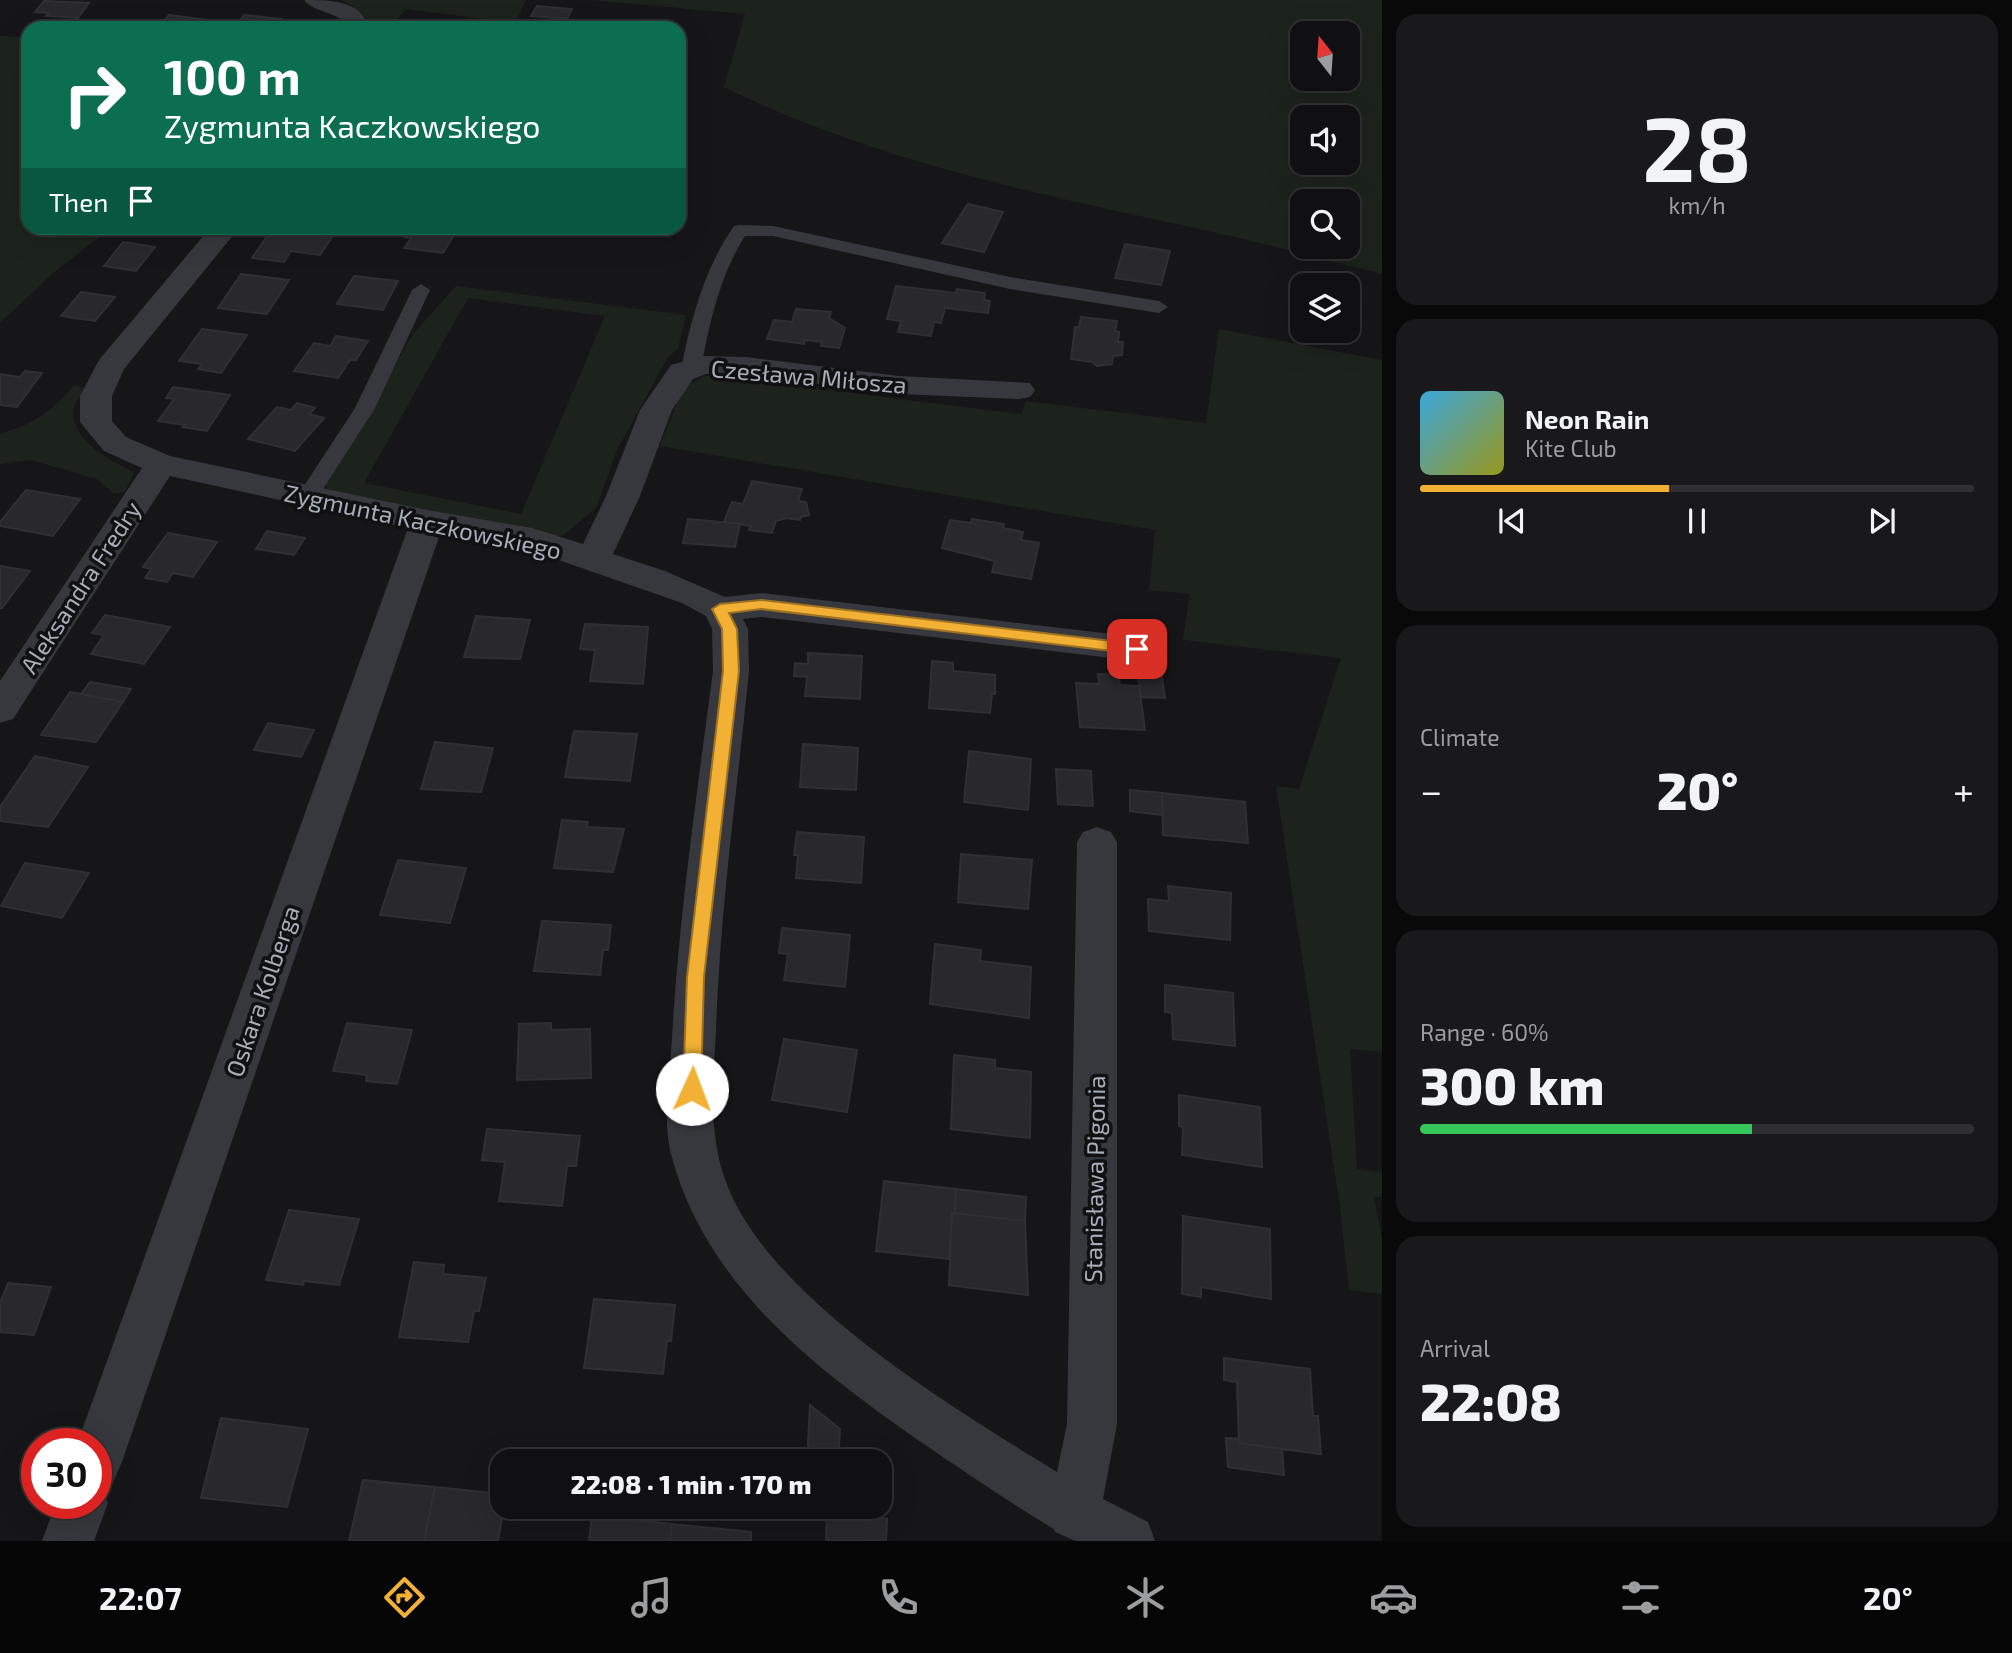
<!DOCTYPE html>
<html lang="en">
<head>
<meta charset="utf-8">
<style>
	:root { --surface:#101012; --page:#19191b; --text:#f1f3f6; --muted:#9c9d9f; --line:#303032; --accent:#f2b134 }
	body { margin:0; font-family:"Exo 2",sans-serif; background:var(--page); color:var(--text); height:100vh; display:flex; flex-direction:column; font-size:26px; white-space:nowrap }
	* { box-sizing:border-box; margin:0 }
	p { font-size:23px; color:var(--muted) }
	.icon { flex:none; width:38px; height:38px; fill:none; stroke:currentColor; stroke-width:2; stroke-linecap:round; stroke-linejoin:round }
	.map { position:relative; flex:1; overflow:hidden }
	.panel { display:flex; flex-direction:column; gap:14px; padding:14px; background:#09090a; width:630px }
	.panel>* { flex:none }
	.guide { position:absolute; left:21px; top:21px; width:665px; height:214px; border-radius:21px; box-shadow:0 7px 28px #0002,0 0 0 2px var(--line); background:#0b6e4f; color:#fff; overflow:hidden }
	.needle { width:46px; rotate:343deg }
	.tools { position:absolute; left:1290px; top:21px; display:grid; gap:14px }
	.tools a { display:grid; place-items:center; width:70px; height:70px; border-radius:14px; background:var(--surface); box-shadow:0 7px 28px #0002,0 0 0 2px var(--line); font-size:35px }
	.speed { position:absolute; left:21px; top:1428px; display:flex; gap:14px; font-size:35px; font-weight:700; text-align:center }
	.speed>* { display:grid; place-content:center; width:91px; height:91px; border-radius:50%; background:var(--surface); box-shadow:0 7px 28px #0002,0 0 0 2px var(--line); line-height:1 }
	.speed .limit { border:10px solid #d22; background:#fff; color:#111 }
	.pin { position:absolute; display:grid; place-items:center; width:60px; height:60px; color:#fff; margin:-30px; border-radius:14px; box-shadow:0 4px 10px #0006 }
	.me { position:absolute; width:77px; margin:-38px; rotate:2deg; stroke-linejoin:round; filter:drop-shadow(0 0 5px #0008) }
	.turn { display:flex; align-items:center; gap:24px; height:147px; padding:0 28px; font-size:32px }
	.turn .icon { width:91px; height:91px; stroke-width:2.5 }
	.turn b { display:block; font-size:49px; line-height:60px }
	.then { display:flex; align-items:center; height:66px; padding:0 28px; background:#0003; gap:14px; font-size:26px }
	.big { font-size:52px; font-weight:800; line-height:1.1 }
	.panel .card { flex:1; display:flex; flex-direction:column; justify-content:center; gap:10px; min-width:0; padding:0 24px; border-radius:21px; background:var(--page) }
	.panel .dial { align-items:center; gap:0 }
	.dial b { font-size:91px; line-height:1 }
	.song { display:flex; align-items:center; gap:21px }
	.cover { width:84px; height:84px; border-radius:10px; background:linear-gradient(135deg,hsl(200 70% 55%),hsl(60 70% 35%)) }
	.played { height:7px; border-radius:4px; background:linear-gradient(90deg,var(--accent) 45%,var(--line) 45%) }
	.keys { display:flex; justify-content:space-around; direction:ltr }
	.heat { display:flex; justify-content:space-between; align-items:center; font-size:38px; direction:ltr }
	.charge { height:10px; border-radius:5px; background:linear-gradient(90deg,#34c759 60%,var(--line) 0) }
	.trip { position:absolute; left:490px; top:1449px; width:402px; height:70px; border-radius:21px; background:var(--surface); box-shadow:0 7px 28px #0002,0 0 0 2px var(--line); font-weight:800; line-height:70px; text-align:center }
	.tab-bar { display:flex; height:112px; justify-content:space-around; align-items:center; background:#060607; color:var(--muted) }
	.tab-bar .icon { width:49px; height:49px }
	.tab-bar .current { color:var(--accent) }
	.tab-bar b { font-size:32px; color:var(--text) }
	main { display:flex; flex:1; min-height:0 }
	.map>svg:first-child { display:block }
	.green { fill:#1c231d; fill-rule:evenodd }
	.building { fill:#29292c; stroke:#303034; stroke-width:2 }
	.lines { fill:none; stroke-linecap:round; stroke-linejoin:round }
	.service { fill:#37383d; fill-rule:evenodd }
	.minor { fill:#37383d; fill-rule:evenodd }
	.route { fill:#f2b134; stroke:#9d7322; stroke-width:2 }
	.labels { text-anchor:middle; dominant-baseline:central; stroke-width:7; stroke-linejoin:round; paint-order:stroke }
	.street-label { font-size:24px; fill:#a8adb8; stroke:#111113 }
</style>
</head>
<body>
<main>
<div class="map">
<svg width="1382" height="1541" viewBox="0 0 1382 1541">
	<rect width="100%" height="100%" fill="#161618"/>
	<path class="green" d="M341 0H526L515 23 406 9 390 28H365L353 6Z
		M590 0H1382V274C1329 261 1276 246 1222 234 1054 197 880 164 724 87L745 14ZM1302 33H1348V79H1302ZM1302 117H1348V163H1302ZM1302 201H1348V247H1302Z
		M0 36 28 37V228H111L53 273 0 323Z
		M456 286 686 315 678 349 668 357 617 450 596 508 564 535 550 537 327 489 326 483 413 334ZM468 298 605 316 521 514 364 483Z
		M1219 329 1382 360V1052L1350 1049 1357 1169 1382 1172V1197H1374L1382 1239V1294L1349 1290 1340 1207 1276 786 1299 789 1341 658 1183 640 1190 594 1149 590 1155 530 660 446 683 388 705 376 721 373 867 395 1021 414 1026 401 1206 423Z
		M74 385 85 388C82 394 75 402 74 408 68 441 112 460 134 473L125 491 114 494 97 479 31 460 0 464V434C31 425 54 411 74 385Z"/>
	<path class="building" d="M44 1 89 3 78 18 46 16 49 13 35 12Z
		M537 6 572 9 567 19 531 16Z
		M169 15 207 20 199 28H157Z
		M244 15 281 19 277 23 285 24 283 28H234Z
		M443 22 492 26 440 28Z
		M968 204 1003 212 984 252 942 243Z
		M411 228 435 231 438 228 457 230 443 253 404 248 411 238 405 237Z
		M272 229 332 237 320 255 291 251 284 262 252 258Z
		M123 242 155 247 136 271 104 266Z
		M1125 244 1170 251 1161 285 1115 278Z
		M241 274 289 280 267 314 218 308Z
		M354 276 398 281 383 310 337 304Z
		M896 286 956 293 957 289 985 293 984 300 990 301 988 313 945 308 941 323 934 322 931 336 898 332 901 321 887 319Z
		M81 292 115 297 95 321 61 316Z
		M796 309 831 312 829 318 845 328 839 348 821 346 822 342 805 340 804 344 767 339 774 320 792 322Z
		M1081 317 1117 321 1115 331 1119 332 1118 342H1123L1122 355 1113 356 1112 364 1097 366 1092 362 1071 359 1075 327H1079Z
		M202 329 247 335 221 373 198 369 202 364 179 361Z
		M336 336 368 341 356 360H350L338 378 294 371 314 343 330 346Z
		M25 371 42 373 17 407 0 405V374L20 377Z
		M173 387 230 395 207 431 183 427 185 425 158 421 174 399 166 398Z
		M297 403 315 408 309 414 324 418 295 451 248 439 277 407 291 410Z
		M752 481 802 489 798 501 806 502 809 515 801 517 800 520 786 518 776 521 772 533 749 530 751 526 724 522 732 502 743 504Z
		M26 490 80 499 53 536 0 526V522Z
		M688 519 740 524 735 547 683 543Z
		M972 519 1004 524 1003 528 1023 532 1021 540 1039 543 1031 579 992 572 995 561 942 548 950 520 971 523Z
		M267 531 305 538 294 555 256 549Z
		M168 533 217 542 193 577 173 573 167 582 145 578 151 569 143 567Z
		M0 566 30 571 2 608H0Z
		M105 615 170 627 144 664 91 654 104 635 92 633Z
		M476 616 530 620 520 659 464 657Z
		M585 624 648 627 643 684 590 681 595 650 580 649Z
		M808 653 862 656 860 699 805 696 807 677 794 676 795 663 808 664Z
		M932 661 953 663V671L995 675V694H992L990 713 929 708Z
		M1137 669 1161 671 1165 698 1141 697Z
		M1098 674 1118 675 1120 685 1139 686 1145 730 1080 727 1076 683 1099 684Z
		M90 682 131 689 123 702 81 694Z
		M70 692 123 702 96 742 41 735Z
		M268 723 314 730 301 757 254 750Z
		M574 731 637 734 630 781 565 777Z
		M435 742 493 748 481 792 421 789Z
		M803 744 858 748 856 790 800 787Z
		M969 751 1031 759 1028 810 964 802Z
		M35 756 88 767 48 827 0 821V807Z
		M1056 769 1091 771 1093 806 1058 804Z
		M1130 790 1162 793 1163 815 1130 811Z
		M1162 793 1245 802 1248 843 1163 835Z
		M562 820 588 822 587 827 624 829 613 872 554 868Z
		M797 832 864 837 861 883 796 878 798 855H794Z
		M961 854 1032 860 1028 909 958 902Z
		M398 860 466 868 450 923 380 915Z
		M25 863 89 873 62 918 1 906Z
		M1168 886 1231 893 1230 940 1149 931 1148 899 1169 901Z
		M542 921 611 925 608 950H603L600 975 534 971Z
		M782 928 850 935 845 987 784 980 788 954 779 953Z
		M935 944 981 950 980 961 1031 967 1029 1018 930 1004Z
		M1165 985 1233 993 1235 1046 1173 1039 1172 1013 1165 1012Z
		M347 1023 412 1030 397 1084 366 1081 367 1075 333 1071Z
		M551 1023V1030L590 1029 591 1078 517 1080 519 1024Z
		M784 1039 857 1050 847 1112 772 1100Z
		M954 1055 995 1060V1068L1031 1072 1030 1138 951 1129Z
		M1179 1095 1260 1107 1262 1167 1182 1155 1183 1127 1179 1126Z
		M487 1129 580 1136 576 1166H567L562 1206 499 1201 505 1162 482 1160Z
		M884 1181 956 1189 955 1213H952L949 1259 876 1251Z
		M956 1189 1026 1197 1025 1221 955 1213Z
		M289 1210 359 1219 339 1285 304 1281 303 1285 266 1280Z
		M952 1213 1025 1221 1028 1295 949 1285Z
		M1183 1216 1270 1229 1271 1299 1201 1287V1297L1182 1294Z
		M414 1262 444 1265 443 1274 486 1278 479 1311H474L468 1342 399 1337Z
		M8 1283 51 1287 34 1335 0 1332V1303Z
		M594 1299 675 1305 671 1341H667L663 1374 584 1368Z
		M1224 1358 1310 1369 1313 1416H1318L1321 1454 1239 1443 1237 1382 1224 1380Z
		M810 1405 840 1429 838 1461H807Z
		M221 1418 308 1429 287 1507 201 1498Z
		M1226 1438 1240 1439 1239 1443 1282 1449 1284 1475 1228 1467Z
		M363 1480 435 1487 424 1541H349Z
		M435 1487 502 1494 504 1507 498 1541H424Z
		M827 1513 887 1519 886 1541H826Z
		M592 1516 672 1524 670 1541H589Z
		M672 1524 751 1532V1541H670Z"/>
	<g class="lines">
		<path class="service" d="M740 225 773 226 1010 277 1159 301 1168 307 1159 313 1010 289 773 236H745C720 275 709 324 701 369L691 375 684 373 681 369C691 319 704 269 734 226Z
			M421 284 430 290 375 408 316 500H302L298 495 355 408 412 290Z"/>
		<path class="minor" d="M304 0C330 0 362 0 368 28H344L342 20C331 12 311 10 304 0Z
			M210 228H239L124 369 112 396V421L126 437 170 456 427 510 532 528 583 544 606 496 640 410 671 365 704 356 746 357 899 376 1030 383 1035 390 1030 397 1019 399 899 394 746 375 706 374 693 379 672 410 640 496 613 554 665 571 725 597 761 593 1137 637 1150 640 1155 649 1150 658 1137 661 761 617 743 619 748 629 749 671C737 791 720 910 716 1030 713 1086 707 1140 730 1192 779 1304 955 1409 1057 1472L1067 1424 1077 842 1083 832 1097 827 1111 832 1117 842V1424L1103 1499 1148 1522 1155 1541H1076L1055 1532 1054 1529C1009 1502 965 1472 921 1442 816 1369 705 1285 671 1154 662 1117 670 1075 672 1038 679 915 697 793 713 671L712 629 706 616 682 603 527 549 440 534 122 1462 114 1480 100 1485 108 1503 94 1541H42L56 1503H96V1444H77L408 528 170 476 13 719 0 723V681L142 468 104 451 80 422V396L99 360Z"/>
	</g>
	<path class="route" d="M761 600 1137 644 1145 649 1137 654 761 609 729 613 737 629 739 671 704 977 701 1089 698 1094 692 1097 685 1094 683 1089 687 977 723 671 722 629 712 609 720 604Z"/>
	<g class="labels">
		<g class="street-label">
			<text transform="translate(809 376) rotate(5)">Czesława Miłosza</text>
			<text transform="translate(423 521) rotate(12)">Zygmunta Kaczkowskiego</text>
			<text transform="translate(80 587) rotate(-57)">Aleksandra Fredry</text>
			<text transform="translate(262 991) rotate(-71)">Oskara Kolberga</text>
			<text transform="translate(1094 1179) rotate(-89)">Stanisława Pigonia</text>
		</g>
	</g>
</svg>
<div class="tools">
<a><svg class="needle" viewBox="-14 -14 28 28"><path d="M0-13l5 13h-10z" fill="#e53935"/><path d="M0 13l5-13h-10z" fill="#9c9d9f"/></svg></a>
<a><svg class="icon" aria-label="sound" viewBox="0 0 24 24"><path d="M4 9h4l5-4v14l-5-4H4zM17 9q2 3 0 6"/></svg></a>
<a><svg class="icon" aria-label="search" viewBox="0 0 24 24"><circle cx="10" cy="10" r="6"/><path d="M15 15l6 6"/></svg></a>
<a><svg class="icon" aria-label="layers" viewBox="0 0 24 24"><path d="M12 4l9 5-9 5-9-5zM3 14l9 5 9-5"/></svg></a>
</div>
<div class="speed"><div class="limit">30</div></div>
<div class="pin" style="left:1137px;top:649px;background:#d93025"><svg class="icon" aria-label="arrive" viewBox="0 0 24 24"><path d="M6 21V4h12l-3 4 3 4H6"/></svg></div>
<svg class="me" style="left:692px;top:1089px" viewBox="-20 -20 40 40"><circle r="19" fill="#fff"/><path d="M0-13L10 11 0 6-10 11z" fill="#f2b134"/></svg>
<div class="trip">22:08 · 1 min · 170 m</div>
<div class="guide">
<div class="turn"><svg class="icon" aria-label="right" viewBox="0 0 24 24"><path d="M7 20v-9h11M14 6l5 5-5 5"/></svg><div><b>100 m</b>Zygmunta Kaczkowskiego</div></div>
<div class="then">Then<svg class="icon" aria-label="arrive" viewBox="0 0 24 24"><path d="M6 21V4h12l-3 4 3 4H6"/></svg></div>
</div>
</div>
<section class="panel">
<div class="card dial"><b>28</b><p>km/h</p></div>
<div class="card">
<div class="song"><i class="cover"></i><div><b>Neon Rain</b><p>Kite Club</p></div></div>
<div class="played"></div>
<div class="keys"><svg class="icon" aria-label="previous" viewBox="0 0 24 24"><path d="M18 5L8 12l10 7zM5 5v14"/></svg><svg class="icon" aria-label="pause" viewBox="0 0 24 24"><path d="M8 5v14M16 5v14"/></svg><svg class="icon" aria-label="next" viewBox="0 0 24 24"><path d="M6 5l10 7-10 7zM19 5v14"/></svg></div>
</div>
<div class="card"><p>Climate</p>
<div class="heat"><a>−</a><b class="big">20°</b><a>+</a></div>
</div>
<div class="card"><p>Range · 60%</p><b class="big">300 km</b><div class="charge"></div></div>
<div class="card"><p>Arrival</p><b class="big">22:08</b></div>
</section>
</main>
<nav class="tab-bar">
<b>22:07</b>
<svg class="icon current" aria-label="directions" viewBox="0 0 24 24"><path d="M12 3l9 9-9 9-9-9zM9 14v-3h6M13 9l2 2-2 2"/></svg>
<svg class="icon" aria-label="music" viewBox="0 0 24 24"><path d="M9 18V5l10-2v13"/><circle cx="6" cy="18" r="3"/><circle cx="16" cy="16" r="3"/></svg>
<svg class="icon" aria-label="phone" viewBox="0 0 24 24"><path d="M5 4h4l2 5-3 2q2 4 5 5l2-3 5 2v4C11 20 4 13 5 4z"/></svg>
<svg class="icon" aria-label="climate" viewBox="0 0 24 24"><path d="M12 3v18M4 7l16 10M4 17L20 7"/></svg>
<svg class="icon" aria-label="car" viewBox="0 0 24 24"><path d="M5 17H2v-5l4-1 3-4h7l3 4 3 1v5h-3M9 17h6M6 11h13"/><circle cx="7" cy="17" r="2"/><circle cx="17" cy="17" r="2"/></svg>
<svg class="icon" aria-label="filters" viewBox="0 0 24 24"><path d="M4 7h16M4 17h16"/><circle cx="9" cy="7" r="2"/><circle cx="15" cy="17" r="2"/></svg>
<b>20°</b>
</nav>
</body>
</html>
